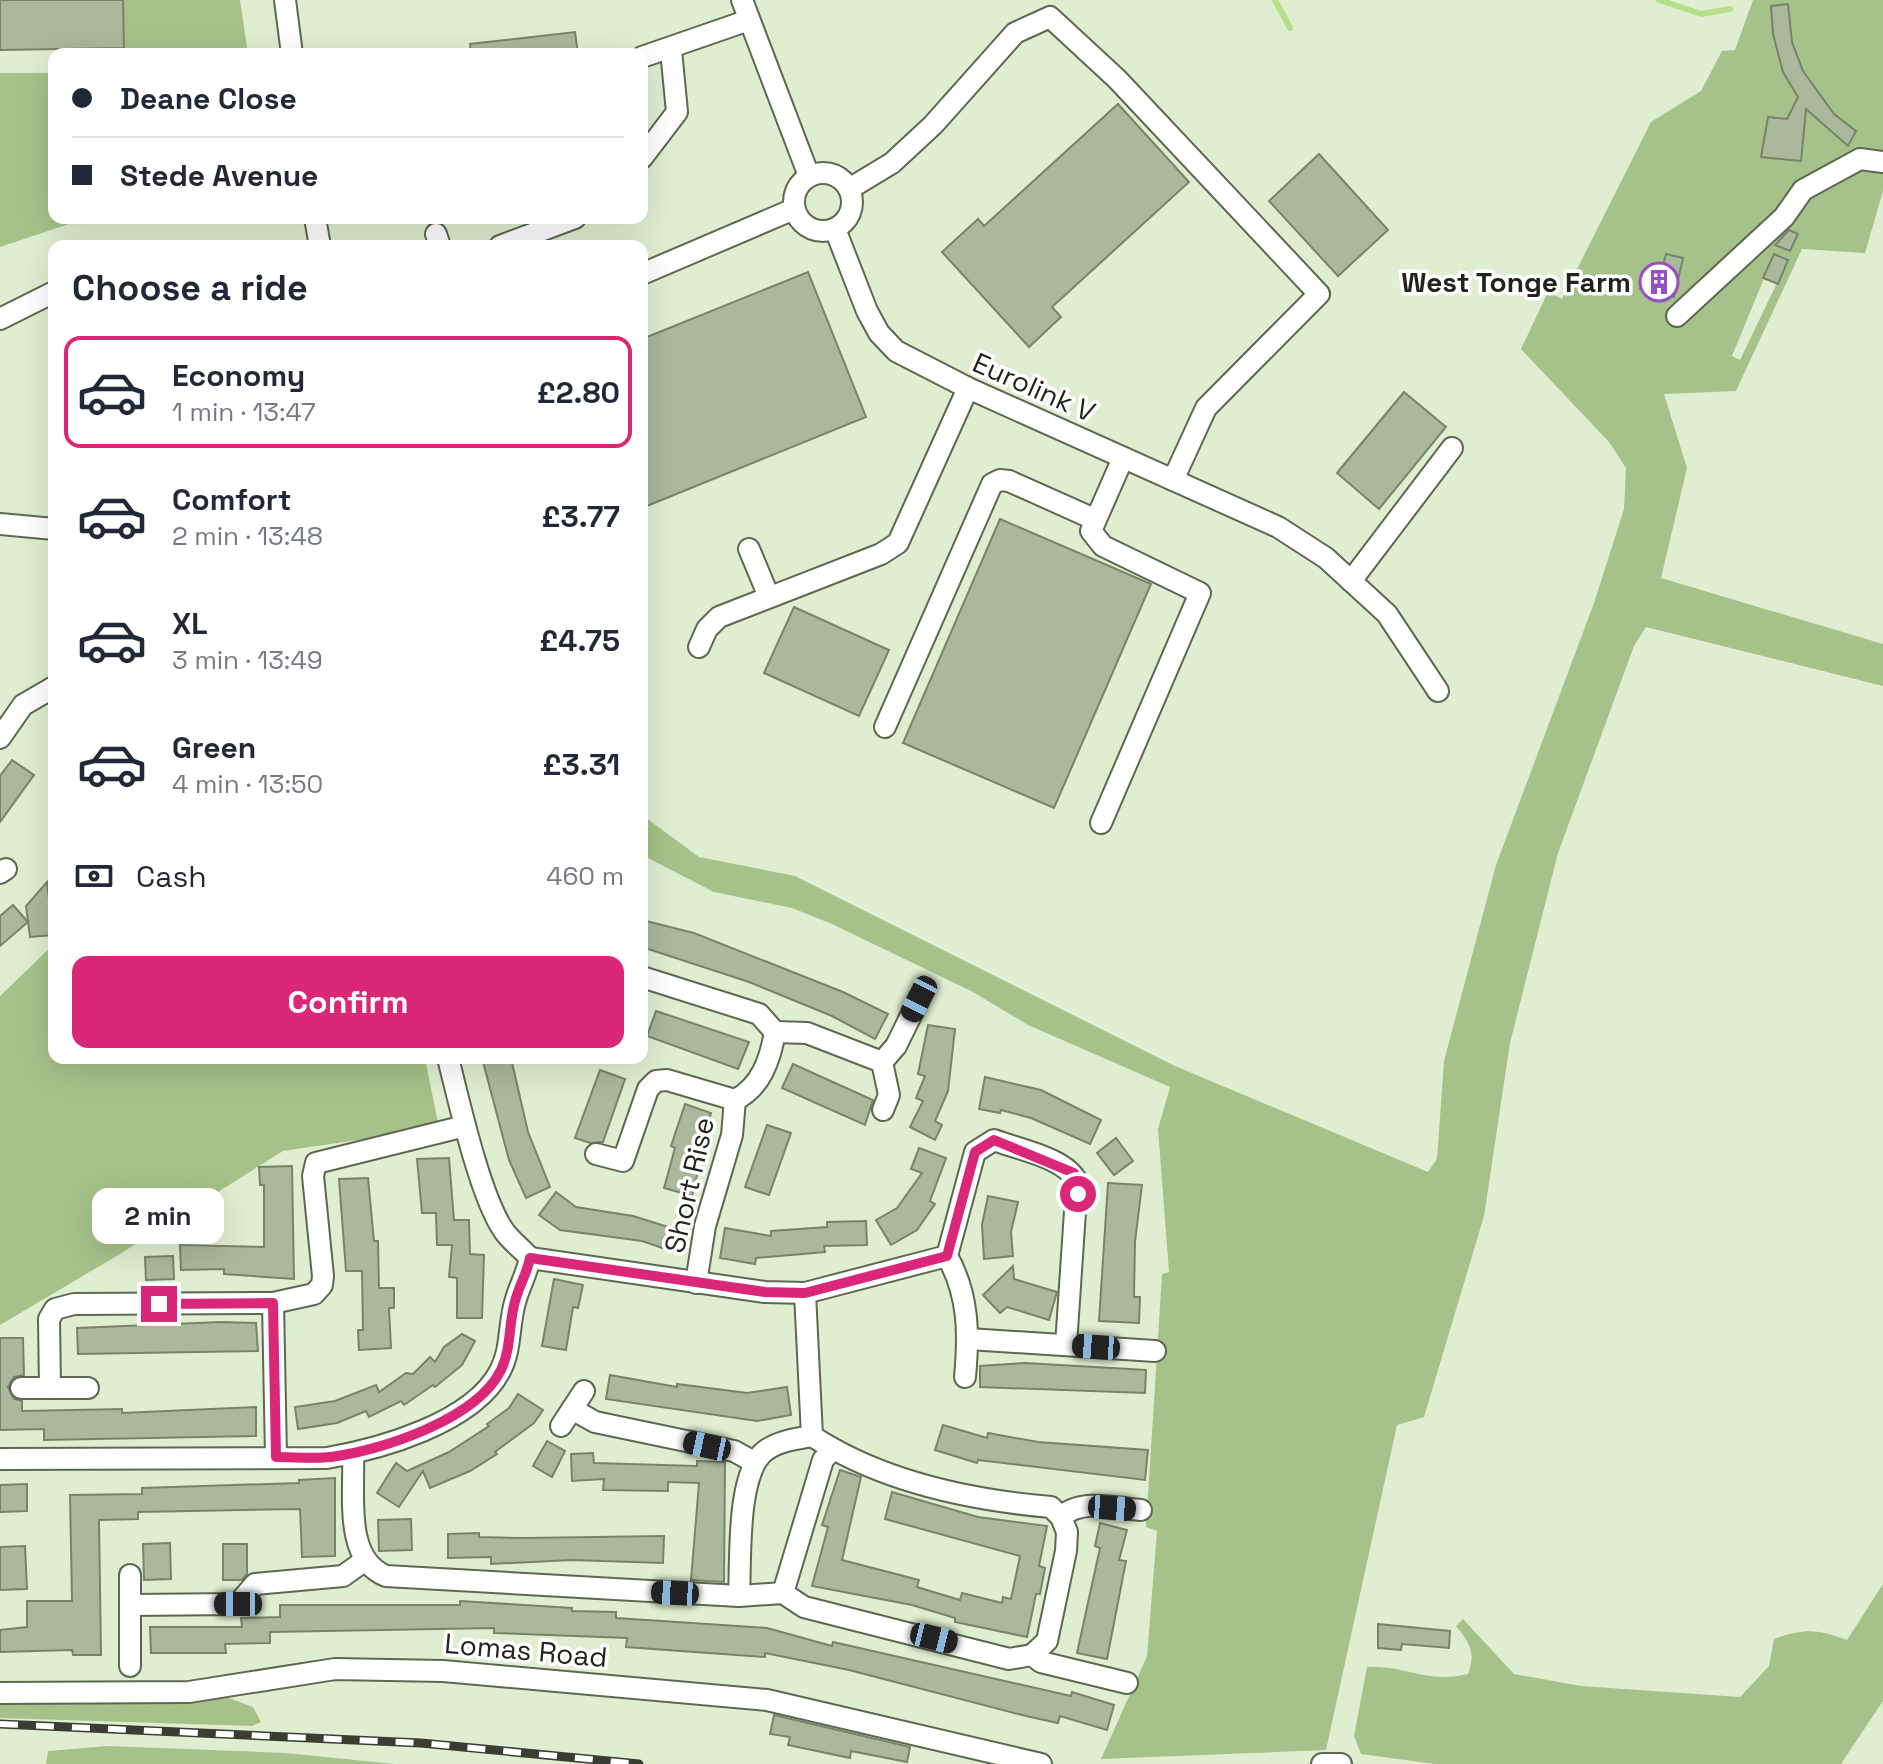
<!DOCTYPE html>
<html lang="en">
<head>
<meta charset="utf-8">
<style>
  :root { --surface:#fff; --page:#f6f6f7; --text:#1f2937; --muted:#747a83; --line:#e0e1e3; --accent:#db2777 }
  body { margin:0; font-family:"Space Grotesk",sans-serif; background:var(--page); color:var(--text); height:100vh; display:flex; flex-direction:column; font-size:30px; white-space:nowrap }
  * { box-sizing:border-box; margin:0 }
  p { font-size:26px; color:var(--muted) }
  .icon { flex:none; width:44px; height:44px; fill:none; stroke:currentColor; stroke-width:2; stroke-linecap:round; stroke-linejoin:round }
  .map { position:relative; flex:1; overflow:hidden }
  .sheet { position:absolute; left:48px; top:240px; width:600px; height:824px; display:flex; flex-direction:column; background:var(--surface); border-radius:16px; box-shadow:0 8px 32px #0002 }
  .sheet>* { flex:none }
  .hud { position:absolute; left:48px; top:48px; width:600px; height:176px; border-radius:16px; box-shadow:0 8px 32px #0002; display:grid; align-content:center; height:176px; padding:0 24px; background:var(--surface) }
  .end { position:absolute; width:36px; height:36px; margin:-18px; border:10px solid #db2777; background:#fff; box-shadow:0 0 0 4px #fff }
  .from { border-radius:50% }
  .bubble { position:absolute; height:56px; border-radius:16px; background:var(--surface); box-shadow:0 8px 32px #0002; font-size:26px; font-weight:700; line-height:56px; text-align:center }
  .car { position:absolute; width:24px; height:48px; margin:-24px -12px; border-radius:10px; box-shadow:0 0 6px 2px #0007; background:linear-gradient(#222 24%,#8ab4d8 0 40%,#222 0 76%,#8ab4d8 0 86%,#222 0) }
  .hud b { display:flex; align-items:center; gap:28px; height:76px; font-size:30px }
  .hud b+b { border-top:2px solid var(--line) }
  .hud i { width:20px; height:20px; background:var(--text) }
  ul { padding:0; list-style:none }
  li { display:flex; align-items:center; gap:24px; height:112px; margin:0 16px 12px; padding:0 8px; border:4px solid transparent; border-radius:16px }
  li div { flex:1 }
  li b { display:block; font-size:30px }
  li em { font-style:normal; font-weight:700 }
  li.on { border-color:var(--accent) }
  li>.icon { width:72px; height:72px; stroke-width:1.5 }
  h2 { padding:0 24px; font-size:36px; line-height:96px }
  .pay { display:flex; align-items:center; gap:20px; height:88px; padding:0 24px; font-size:30px }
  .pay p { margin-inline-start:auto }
  .action { display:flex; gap:16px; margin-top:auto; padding:16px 24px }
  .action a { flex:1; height:92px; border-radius:16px; background:var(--accent); color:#fff; font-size:32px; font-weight:700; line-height:92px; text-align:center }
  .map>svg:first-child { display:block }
  .green { fill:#a6c28a; fill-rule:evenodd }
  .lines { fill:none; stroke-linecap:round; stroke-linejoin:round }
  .stream { stroke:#b7df8b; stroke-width:6 }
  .building { fill:#aab89c; stroke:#77846a; stroke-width:2 }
  .minor-casing { stroke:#5c6950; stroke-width:24 }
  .minor { stroke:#fff; stroke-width:20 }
  .rail-casing { stroke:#383e31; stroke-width:9 }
  .rail { stroke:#fff; stroke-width:6; stroke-dasharray:18; stroke-linecap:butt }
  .route { stroke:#db2777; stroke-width:10 }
  .labels { text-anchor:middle; stroke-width:7; stroke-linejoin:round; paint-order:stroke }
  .poi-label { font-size:28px; font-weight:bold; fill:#20251a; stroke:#fff; text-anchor:end }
  .street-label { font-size:28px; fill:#20251a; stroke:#fff }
</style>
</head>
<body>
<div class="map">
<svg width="1883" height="1764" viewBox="0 0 1883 1764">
  <rect width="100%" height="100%" fill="#dfeed1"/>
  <!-- green -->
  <g class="green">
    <path d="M123,0h117l8,54h-124z"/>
    <path d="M1753,0h130v191l-18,62 -63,-4 -66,142 -72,3 23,74 -26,110 222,66v42l-237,-59 -12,19 -76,207 -48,190 -26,173 -60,201 -27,8 -71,325 -225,9 46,-103 10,-125 -11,-4 16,-253 7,-2 -11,-143 12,-42 -142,-62 -55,-33 -141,-68 -40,-16 -78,-16 -72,-37v-40l57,42 96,19 380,190 253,106 9,-13 7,-98 52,-196 98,-262 30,-94 2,-41 -17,-26 -88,-93 27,-57 14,7 89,-177 50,-31 21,-40 13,-1zM1666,254l17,4 -9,39 -34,-8 5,-19 16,3zM1774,254l14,6 -48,100 -8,-4z"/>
    <path d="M0,73h54v145h33l-87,29z"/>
    <path d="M54,944v114h371l14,70 -156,23 -163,103 -120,71v-329z"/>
    <path d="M1883,1584v117l-42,63h-406l-74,-10 -7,-18 13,-69c39,-2 58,17 101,7 8,-21 2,-31 -12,-48l7,-7 51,55 67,12 159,11 29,-31 5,-27c30,-11 44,-10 73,1z"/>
    <path d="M221,1695l32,12 8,15 -9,4 -252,-8v-19z"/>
    <path d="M109,1746l176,7 110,11h-349l2,-13z"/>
  </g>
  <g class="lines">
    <!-- stream -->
    <g class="stream">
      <path d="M1275,0l15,28"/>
      <path d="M1659,0l42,14 29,-5"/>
    </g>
  </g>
  <!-- building -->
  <g class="building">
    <path d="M0,0h123l1,48 -124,2z"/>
    <path d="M1788,4l4,38 11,29 31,43 22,17 -8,15 -42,-37 -5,52 -40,-4 7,-40 19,2 11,-22 -15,-25 -10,-38 -2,-28z"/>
    <path d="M575,32l3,22h-107l-1,-10z"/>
    <path d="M1118,104l71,78 -137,125 9,10 -32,30 -87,-95 36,-33 6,7z"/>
    <path d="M1319,154l69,76 -50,46 -69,-75z"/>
    <path d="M1789,230l9,4 -8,17 -15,-6z"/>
    <path d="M1666,254l17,4 -9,39 -34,-8 4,-19 17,3z"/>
    <path d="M1774,254l14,6 -10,24 -15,-6z"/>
    <path d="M808,272l58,145 -224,91v-169z"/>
    <path d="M1404,392l42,35 -67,82 -42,-36z"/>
    <path d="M1000,519l151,65 -97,224 -151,-65z"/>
    <path d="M794,607l95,43 -30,66 -95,-43z"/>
    <path d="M12,760l22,15 -34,47v-46z"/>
    <path d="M47,882l6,53 -23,2 -4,-31z"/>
    <path d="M13,905l15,17 -28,24v-30z"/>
    <path d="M642,920l52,13 149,59 45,22 -13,25 -43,-23 -83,-34 -107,-35z"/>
    <path d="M656,1011l93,31 -11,27 -91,-33z"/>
    <path d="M928,1025l27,4 -7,62 -13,30 7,4 -7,15 -25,-13 13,-26 -7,-3 9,-22 -7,-2z"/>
    <path d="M482,1058h29l17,74 22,55 -24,11 -17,-38z"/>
    <path d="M793,1064l80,36 -8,25 -83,-37z"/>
    <path d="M600,1070l25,9 -22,63 -13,1 -15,-5z"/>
    <path d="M985,1077l56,13 60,30 -11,24 -59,-26 -30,-8 -1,3 -21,-4z"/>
    <path d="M685,1104l26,9 -19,56 6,2 -6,25 -28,-8 11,-40 -4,-2z"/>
    <path d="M767,1125l24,8 -22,62 -24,-8z"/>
    <path d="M1116,1138l17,23 -19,14 -17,-22z"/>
    <path d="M919,1148l27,10 -16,43 5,3 -18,26 -26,15 -15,-25 21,-12 25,-35 -11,-4z"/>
    <path d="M449,1158l5,62h15l1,34 14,1 -2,63h-25v-40l-8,-1 3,-32h-15l-1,-32h-14l-5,-54z"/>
    <path d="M292,1166l2,113 -70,-5v-5l-43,1 -1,-25 84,2v-62h-4l-1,-18z"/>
    <path d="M368,1178l6,63h4l1,47h15v20h-5l2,40 -32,2 -1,-20h5l-1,-59h-16l-7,-92z"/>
    <path d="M1108,1183l34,2 -7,57 -1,55h6l-1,26 -40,-2z"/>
    <path d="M556,1192l20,15 57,9 48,15 -7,21 -32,-11 -82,-11 -21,-15z"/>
    <path d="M988,1196l30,6 -7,30 2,24 -29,3 -2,-34z"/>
    <path d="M866,1221l1,24 -43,1 1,6 -69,6 -1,6 -35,-6 5,-30 46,8v-5l56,-4v-5z"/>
    <path d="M173,1256l1,23 -28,1 -1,-23z"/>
    <path d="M1013,1266l1,13 43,13 -8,28 -42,-13 -7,6 -17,-18z"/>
    <path d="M554,1279l29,6 -5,23 -5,-1 -7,43 -24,-4z"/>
    <path d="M221,1322l35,1 2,28 -180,3 -1,-26z"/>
    <path d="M462,1334l13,7 -13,24 -27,22 -2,-2 -29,20 -3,-4 -32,16 -3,-6 -29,12 -39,6 -3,-22 40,-6 41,-16 3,7 27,-19 7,1 17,-17 5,5 9,-15z"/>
    <path d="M0,1338h23l1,37 -10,2 -6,10 6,12 8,2v10l100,-2v4l134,-6v29l-212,4v-11l-44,1z"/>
    <path d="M1025,1363l121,7 -1,23 -165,-6v-21z"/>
    <path d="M610,1375l67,12v-3l70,9 40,-6 4,28 -34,6 -151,-22z"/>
    <path d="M518,1394l25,16 -9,13 -39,29 2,2 -27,17 -40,17 -7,-17 -24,36 -22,-14 19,-30 11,8 42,-19 40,-26 -2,-2 22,-16z"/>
    <path d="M943,1425l44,13 1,-5 50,9 110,8 -3,30 -167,-20 -1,3 -42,-13z"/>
    <path d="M547,1441l18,10 -13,26 -19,-11z"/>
    <path d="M593,1453l1,10 103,3v-5l28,1 -1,120 -33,-2 8,-97 -31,-1v9l-65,-1 1,-11 -32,2 -1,-27z"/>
    <path d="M840,1470l21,7 -19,83 77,20 -2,7 43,13 2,-7 40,10 1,-6 8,2 9,-43 -135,-37 7,-27 86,25 69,9 -8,40 6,2 -5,26h-4l-9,43 -72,-15v-4l-43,-13 -100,-19 16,-59 -6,-2z"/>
    <path d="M335,1478v78l-33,1 -2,-48 -162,3v7l-39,1 2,135h-28l-1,-5 -72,2v-22l27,-3v-26h45l-2,-106 72,-1v-6l157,-5v-3z"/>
    <path d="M27,1484v27l-27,1v-27z"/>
    <path d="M411,1519l1,31 -33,1 -1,-31z"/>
    <path d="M1100,1523l27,7 -8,30 7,1 -19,98 -30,-6 23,-105 -5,-2z"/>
    <path d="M479,1533v4l44,1 141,-2 -1,27 -92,-3 -80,4v-7l-43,1v-24z"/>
    <path d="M170,1543l1,36 -27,1 -1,-36z"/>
    <path d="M223,1544h24v30l-5,6h-19z"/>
    <path d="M25,1546l2,43 -27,1v-43z"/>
    <path d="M460,1601l112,7v3l44,1v6l151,10 65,18 1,-4 238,54 1,-4 42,13 -7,25 -47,-14 -2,7 -32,-7 -177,-46 -84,-17v4l-139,-10 1,-9 -133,-5v-5l-224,4v11l-45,1 1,9h-75l-1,-26h92l-1,-9 39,-1v-12h180z"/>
    <path d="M1378,1624l72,7 -1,17 -47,-4 -1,6 -23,-2z"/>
    <path d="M774,1715l136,32 -3,15 -56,-11 -1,7 -62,-13 2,-8 -20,-3z"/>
  </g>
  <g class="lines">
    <defs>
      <g id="minor">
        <path d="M285,0l7,54"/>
        <path d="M742,0l67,176"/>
        <path d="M642,57l107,-37"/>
        <path d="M642,158l35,-46 -6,-62"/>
        <circle cx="823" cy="202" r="29"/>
        <path d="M849,189l43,-26 41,-38 82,-92 35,-16 67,62 202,215 -113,114 -33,72"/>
        <path d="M315,218l5,28"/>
        <path d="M835,229l32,82 12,22 17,18 72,37 310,139 48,31 61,56 51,77"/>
        <path d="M436,234l4,12"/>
        <path d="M500,246l75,-28"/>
        <path d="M642,274l152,-65"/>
        <path d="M1677,316l107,-99 19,-27 57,-31 23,3"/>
        <path d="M0,319l54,-27"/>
        <path d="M0,524l54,5"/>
        <path d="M749,549l20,48"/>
        <path d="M1351,581l101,-133"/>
        <path d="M699,647l8,-18 12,-12 162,-63 17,-11 70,-155"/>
        <path d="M885,727l107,-243 8,-4 9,1 85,38"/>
        <path d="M0,738l23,-33 31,-18"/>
        <path d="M1101,823l99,-230 -97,-47 -12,-15 32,-73"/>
        <path d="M0,873l6,-4"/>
        <path d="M642,977l117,37 16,18"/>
        <path d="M775,1032l32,1 75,29 7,33 -6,15"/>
        <path d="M882,1062l14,-16 23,-47"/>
        <path d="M596,1154l27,7 25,-72 8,-8 11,-1 68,20c26,-13 35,-40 40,-68"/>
        <path d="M530,1258l235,34 40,1 142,-37"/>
        <path d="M696,1283l9,-57 27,-91 3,-35"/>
        <path d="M805,1293l7,143c70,46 157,64 239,71l10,10 6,15 -1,19 -19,90 -15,14"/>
        <path d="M273,1303l3,154"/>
        <path d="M969,1339l186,12"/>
        <path d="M965,1377c4,-43 4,-82 -18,-121l28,-104 19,-12c23,9 73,18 83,42l-11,163"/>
        <path d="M21,1388h67"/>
        <path d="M50,1388l-1,-69 6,-10 19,-5 199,-1 41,-9 8,-9 1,-9 -10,-100 3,-13 149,-37"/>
        <path d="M572,1409l23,13 139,29 20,11"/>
        <path d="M561,1426l23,-35"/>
        <path d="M353,1453c2,39 -10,106 33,123l353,20 44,-3 21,14 205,52 23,-4 9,7 86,21"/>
        <path d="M0,1459l327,-1c53,-9 146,-35 173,-87 12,-22 8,-48 16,-72 4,-14 11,-26 14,-41 -8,-9 -19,-17 -26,-27 -24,-34 -45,-130 -56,-173"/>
        <path d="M1061,1517c20,-19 55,-9 80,-7"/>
        <path d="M130,1575v91"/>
        <path d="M783,1593l40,-133 10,-11"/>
        <path d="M739,1596c2,-34 -3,-123 26,-145 13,-10 31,-12 47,-15"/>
        <path d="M130,1605l108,-1 17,-20 88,-8 21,-15"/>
        <path d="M0,1693l189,-1 146,-23 108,2 324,29 274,64"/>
        <path d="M1322,1764h19"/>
      </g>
    </defs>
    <!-- minor casing -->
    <use href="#minor" class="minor-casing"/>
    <!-- minor -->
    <use href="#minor" class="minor"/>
    <defs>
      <path id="rail" d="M0,1724l421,19 218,21"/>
    </defs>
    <!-- rail casing -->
    <use href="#rail" class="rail-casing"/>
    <!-- rail -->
    <use href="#rail" class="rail"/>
  </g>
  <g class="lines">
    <!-- route -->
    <path class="route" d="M159,1304l114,-1 3,154c18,0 38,2 55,0 52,-7 146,-38 170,-87 11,-23 7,-48 15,-72 4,-14 11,-25 14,-40l235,34 40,1 142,-37 28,-104 19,-12 80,33 4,21"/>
  </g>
  <!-- icons -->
  <defs>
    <symbol id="building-ring" viewBox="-11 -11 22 22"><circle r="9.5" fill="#fff" stroke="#954fc3" stroke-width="1.5"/><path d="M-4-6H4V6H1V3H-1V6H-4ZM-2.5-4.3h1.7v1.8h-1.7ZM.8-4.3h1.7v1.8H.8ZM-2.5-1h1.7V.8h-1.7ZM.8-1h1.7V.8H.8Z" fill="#954fc3"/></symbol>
  </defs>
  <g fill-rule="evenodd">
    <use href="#building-ring" x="1637" y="260" width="44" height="44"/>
  </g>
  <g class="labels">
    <!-- poi labels -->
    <g class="poi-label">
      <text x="1631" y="292">West Tonge Farm</text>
    </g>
    <!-- street labels -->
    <g class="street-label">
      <text transform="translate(1034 387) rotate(24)" y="10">Eurolink V</text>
      <text transform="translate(689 1185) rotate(-77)" y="10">Short Rise</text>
      <text transform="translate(526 1650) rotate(5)" y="10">Lomas Road</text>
    </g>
  </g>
</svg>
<i class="end from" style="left:1078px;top:1194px"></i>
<i class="end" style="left:159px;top:1304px"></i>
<div class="bubble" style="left:92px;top:1188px;width:132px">2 min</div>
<i class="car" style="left:919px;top:999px;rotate:207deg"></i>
<i class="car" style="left:1096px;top:1347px;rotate:274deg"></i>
<i class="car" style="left:707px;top:1446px;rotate:282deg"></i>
<i class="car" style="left:1112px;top:1508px;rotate:94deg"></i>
<i class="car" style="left:675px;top:1593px;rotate:273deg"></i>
<i class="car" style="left:238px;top:1604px;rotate:270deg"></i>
<i class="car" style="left:934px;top:1638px;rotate:104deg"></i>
<div class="hud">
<b><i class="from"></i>Deane Close</b>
<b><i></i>Stede Avenue</b>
</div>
<section class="sheet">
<h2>Choose a ride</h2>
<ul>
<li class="on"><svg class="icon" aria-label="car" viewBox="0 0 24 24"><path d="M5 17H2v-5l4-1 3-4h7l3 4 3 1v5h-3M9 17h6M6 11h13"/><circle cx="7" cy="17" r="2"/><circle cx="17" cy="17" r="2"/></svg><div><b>Economy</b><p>1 min · 13:47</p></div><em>£2.80</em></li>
<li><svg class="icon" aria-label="car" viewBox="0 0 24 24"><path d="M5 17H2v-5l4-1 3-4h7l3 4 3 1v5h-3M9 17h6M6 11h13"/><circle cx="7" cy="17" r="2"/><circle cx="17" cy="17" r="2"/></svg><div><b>Comfort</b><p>2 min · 13:48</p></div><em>£3.77</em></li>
<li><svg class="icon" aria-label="car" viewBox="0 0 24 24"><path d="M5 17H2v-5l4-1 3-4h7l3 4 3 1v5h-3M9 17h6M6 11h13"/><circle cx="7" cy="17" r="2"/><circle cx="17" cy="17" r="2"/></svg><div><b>XL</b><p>3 min · 13:49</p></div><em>£4.75</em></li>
<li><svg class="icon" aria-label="car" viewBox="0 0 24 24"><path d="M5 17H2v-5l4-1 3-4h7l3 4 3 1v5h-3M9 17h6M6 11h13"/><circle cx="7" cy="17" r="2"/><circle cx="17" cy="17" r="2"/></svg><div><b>Green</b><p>4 min · 13:50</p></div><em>£3.31</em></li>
</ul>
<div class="pay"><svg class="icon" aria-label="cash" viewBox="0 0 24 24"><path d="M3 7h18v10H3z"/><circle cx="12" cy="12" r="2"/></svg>Cash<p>460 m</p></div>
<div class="action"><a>Confirm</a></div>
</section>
</div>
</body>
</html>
